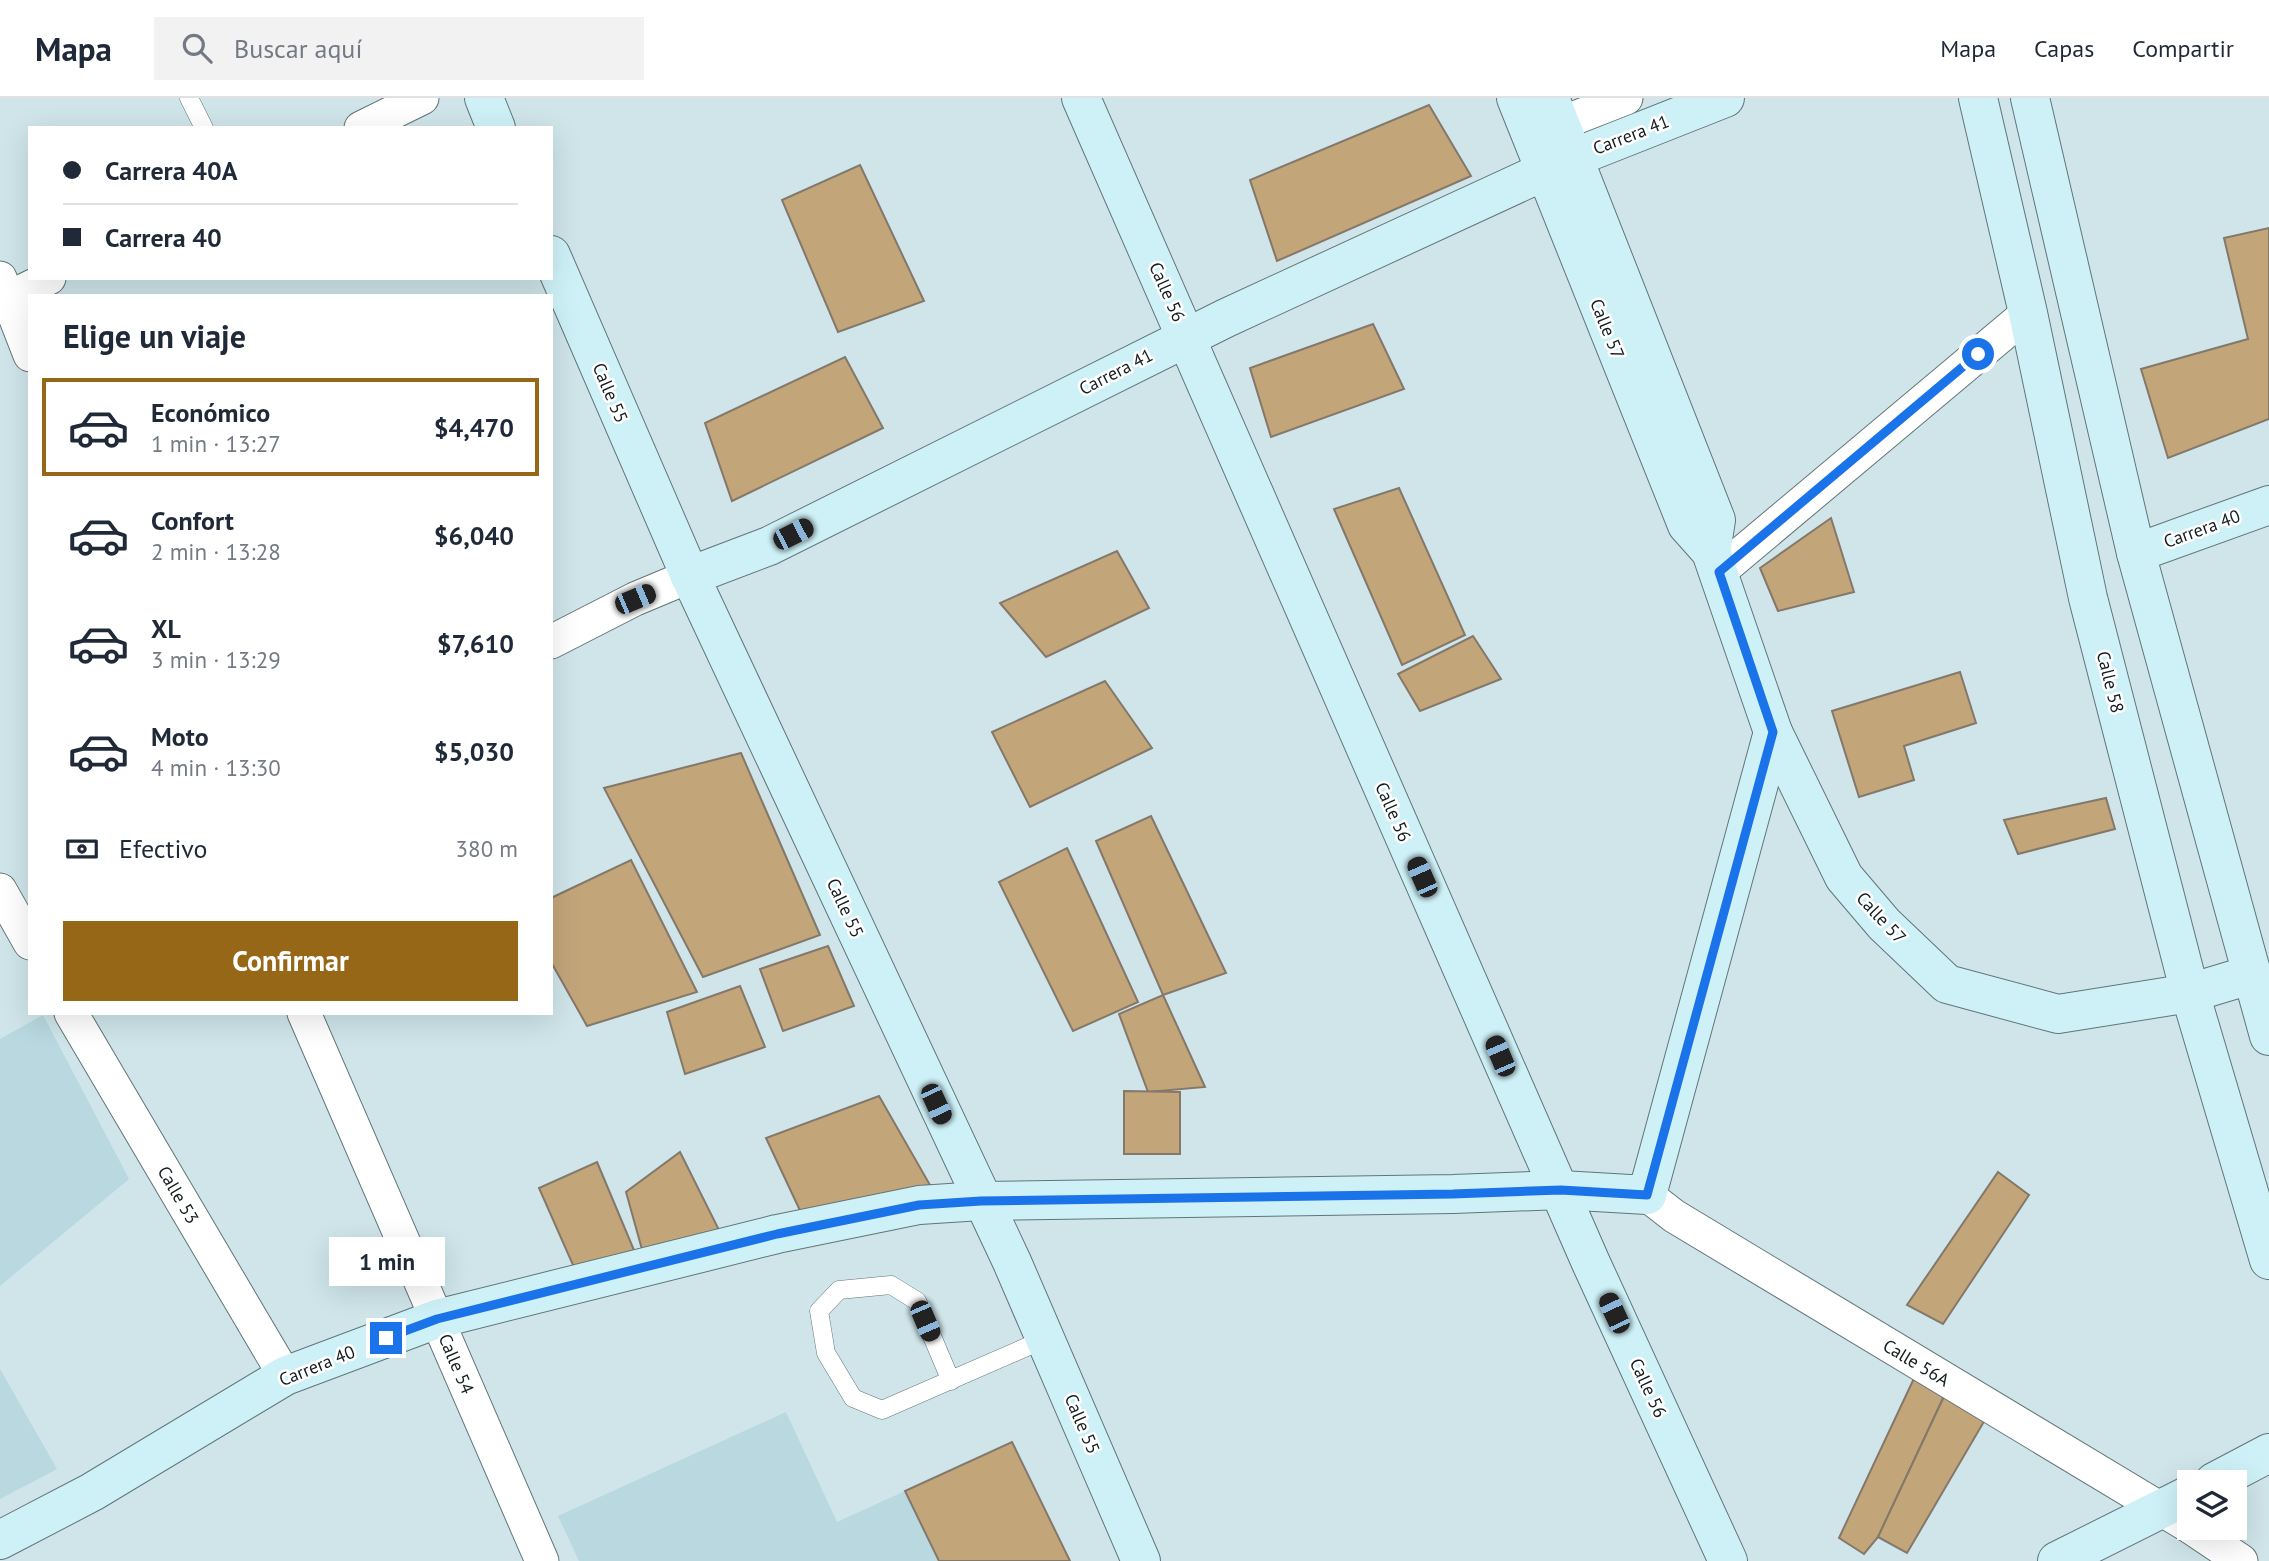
<!DOCTYPE html>
<html lang="es">
<head>
<meta charset="utf-8">
<style>
  :root { --surface:#fff; --page:#f2f2f3; --text:#1f2937; --muted:#747a83; --line:#e0e1e3; --accent:#956716 }
  body { margin:0; font-family:"PT Sans",sans-serif; background:var(--page); color:var(--text); height:100vh; display:flex; flex-direction:column; font-size:26px; white-space:nowrap }
  * { box-sizing:border-box; margin:0 }
  p { font-size:23px; color:var(--muted) }
  .icon { flex:none; width:38px; height:38px; fill:none; stroke:currentColor; stroke-width:2; stroke-linecap:round; stroke-linejoin:round }
  .map { position:relative; flex:1; overflow:hidden }
  .panel { position:absolute; left:28px; top:196px; width:525px; height:721px; display:flex; flex-direction:column; background:var(--surface); border-radius:0px; box-shadow:0 7px 28px #0002 }
  .panel>* { flex:none }
  .banner { position:absolute; left:28px; top:28px; width:525px; height:154px; border-radius:0px; box-shadow:0 7px 28px #0002; display:grid; align-content:center; height:154px; padding:0 35px; background:var(--surface) }
  .fabs { position:absolute; left:2177px; top:1372px; display:grid; gap:14px }
  .fabs a { display:grid; place-items:center; width:70px; height:70px; border-radius:0px; background:var(--surface); box-shadow:0 7px 28px #0002; font-size:35px }
  .end { position:absolute; width:32px; height:32px; margin:-16px; border:9px solid #1a73e8; background:#fff; box-shadow:0 0 0 4px #fff }
  .from { border-radius:50% }
  .bubble { position:absolute; height:49px; border-radius:0px; background:var(--surface); box-shadow:0 7px 28px #0002; font-size:23px; font-weight:700; line-height:49px; text-align:center }
  .car { position:absolute; width:21px; height:42px; margin:-21px -10px; border-radius:9px; box-shadow:0 0 5px 2px #0007; background:linear-gradient(#222 24%,#8ab4d8 0 40%,#222 0 76%,#8ab4d8 0 86%,#222 0) }
  .banner b { display:flex; align-items:center; gap:24px; height:66px; font-size:26px }
  .banner b+b { border-top:2px solid var(--line) }
  .banner i { width:18px; height:18px; background:var(--text) }
  ul { padding:0; list-style:none }
  li { display:flex; align-items:center; gap:21px; height:98px; margin:0 14px 10px; padding:0 21px; border:4px solid transparent; border-radius:0px }
  li div { flex:1 }
  li b { display:block; font-size:26px }
  li em { font-style:normal; font-weight:700 }
  li.current { border-color:var(--accent) }
  li>.icon { width:63px; height:63px; stroke-width:1.5 }
  h2 { padding:0 35px; font-size:32px; line-height:84px }
  .pay { display:flex; align-items:center; gap:18px; height:77px; padding:0 35px; font-size:26px }
  .pay p { margin-inline-start:auto }
  .button { display:flex; gap:14px; margin-top:auto; padding:14px 35px }
  .button a { flex:1; height:80px; border-radius:0px; background:var(--accent); color:#fff; font-size:28px; font-weight:700; line-height:80px; text-align:center }
  header { display:flex; align-items:center; gap:42px; box-sizing:border-box; height:98px; padding:0 35px; background:var(--surface); border-bottom:2px solid var(--line) }
  header strong { font-size:33px }
  nav { display:flex; gap:38px; margin-inline-start:auto; font-size:24px }
  .search { width:490px; height:63px; background:var(--page); display:flex; align-items:center; gap:18px; box-sizing:border-box; padding:0 24px; border-radius:0px; color:var(--muted); font-size:26px }
  .map>svg:first-child { display:block }
  .built { fill:#b9d8df }
  .building { fill:#c3a57a; stroke:#83786a; stroke-width:2 }
  .lines { fill:none; stroke-linecap:round; stroke-linejoin:round }
  .lane-casing { stroke:#617579; stroke-width:19 }
  .street-casing { stroke:#617579; stroke-width:35 }
  .secondary-casing { stroke:#617579; stroke-width:40 }
  .lane { stroke:#fff; stroke-width:18 }
  .street { stroke:#fff; stroke-width:33 }
  .secondary { stroke:#cef1f8; stroke-width:38 }
  .route { stroke:#1a73e8; stroke-width:9 }
  .labels { text-anchor:middle; stroke-width:5; stroke-linejoin:round; paint-order:stroke }
  .street-label { font-size:18px; fill:#141c1e; stroke:#fff }
</style>
</head>
<body>
<header>
<strong>Mapa</strong>
<div class="search"><svg class="icon" aria-label="search" viewBox="0 0 24 24"><circle cx="10" cy="10" r="6"/><path d="M15 15l6 6"/></svg>Buscar aquí</div>
<nav><a>Mapa</a><a>Capas</a><a>Compartir</a></nav>
</header>
<div class="map">
<svg width="2269" height="1463" viewBox="0 0 2269 1463">
  <rect width="100%" height="100%" fill="#cfe5ea"/>
  <!-- built -->
  <g class="built">
    <path d="M43,917l86,164 -129,107v-247z"/>
    <path d="M0,1271l57,100 -57,30z"/>
    <path d="M786,1314l51,110 68,-31 34,70h-360l-21,-45z"/>
  </g>
  <!-- building -->
  <g class="building">
    <path d="M1429,7l42,71 -194,85 -27,-81z"/>
    <path d="M860,67l64,136 -86,31 -56,-132z"/>
    <path d="M2269,130v191l-101,39 -27,-89 107,-30 -24,-101z"/>
    <path d="M1373,226l31,65 -133,48 -21,-69z"/>
    <path d="M845,259l38,71 -151,73 -27,-78z"/>
    <path d="M1399,390l66,147 -63,30 -68,-156z"/>
    <path d="M1831,420l23,74 -76,19 -18,-43z"/>
    <path d="M1117,453l32,57 -103,49 -46,-54z"/>
    <path d="M1473,538l28,43 -81,32 -22,-37z"/>
    <path d="M1960,574l16,51 -72,23 10,34 -55,17 -27,-86z"/>
    <path d="M1105,583l47,67 -122,59 -38,-75z"/>
    <path d="M741,655l79,182 -117,42 -99,-189z"/>
    <path d="M2106,700l9,31 -97,25 -14,-34z"/>
    <path d="M1151,718l75,157 -63,22 -67,-154z"/>
    <path d="M1067,750l71,154 -65,29 -74,-149z"/>
    <path d="M631,762l66,132 -110,34 -36,-64v-64z"/>
    <path d="M828,848l26,60 -71,25 -23,-62z"/>
    <path d="M740,888l25,61 -80,27 -18,-62z"/>
    <path d="M1163,897l42,92 -57,5 -29,-78z"/>
    <path d="M1124,993l56,1v62h-56z"/>
    <path d="M879,998l51,89 -126,34 -38,-81z"/>
    <path d="M680,1054l40,80 -77,21 -17,-61z"/>
    <path d="M597,1064l39,93 -59,19 -38,-86z"/>
    <path d="M1998,1074l31,23 -86,129 -36,-19z"/>
    <path d="M1917,1274l30,18 -69,147 -14,17 -25,-16z"/>
    <path d="M1947,1292l42,23 -82,140 -29,-16z"/>
    <path d="M1012,1344l58,119h-131l-34,-70z"/>
  </g>
  <g class="lines">
    <defs>
      <g id="lane">
        <path d="M189,0l15,30"/>
        <path d="M951,1283l-34,-80 -26,-16 -52,5 -20,21 7,42 27,45 29,12 163,-71"/>
      </g>
      <g id="street">
        <path d="M361,30l61,-30"/>
        <path d="M1536,35l90,-35"/>
        <path d="M0,180l30,77"/>
        <path d="M0,204l49,-24"/>
        <path d="M1719,474l309,-259"/>
        <path d="M551,544l84,-43 55,-23"/>
        <path d="M0,792l30,53"/>
        <path d="M71,915l214,363"/>
        <path d="M304,915l238,548"/>
        <path d="M1647,1097l27,21 515,310"/>
        <path d="M2192,1430l49,33"/>
      </g>
      <g id="secondary">
        <path d="M484,0l12,30"/>
        <path d="M1081,0l510,1165 137,298"/>
        <path d="M1516,0l171,427 24,27 62,180 71,145 40,47 63,60 111,30 132,-21 63,-19"/>
        <path d="M1550,0l166,422 -5,32"/>
        <path d="M1978,0l50,215 60,285 102,395 79,267"/>
        <path d="M2030,0l106,455 133,483"/>
        <path d="M551,157l139,321 322,686 129,299"/>
        <path d="M2136,455l133,-48"/>
        <path d="M690,478l79,-30 457,-228 347,-160 152,-60"/>
        <path d="M2214,1384l55,-29"/>
        <path d="M0,1442l92,-48 193,-116 152,-57 340,-85 142,-29 62,-4 472,-7 108,-4 86,5 126,-463"/>
        <path d="M2057,1463l132,-66"/>
      </g>
    </defs>
    <!-- lane casing -->
    <use href="#lane" class="lane-casing"/>
    <!-- street casing -->
    <use href="#street" class="street-casing"/>
    <!-- secondary casing -->
    <use href="#secondary" class="secondary-casing"/>
    <!-- lane -->
    <use href="#lane" class="lane"/>
    <!-- street -->
    <use href="#street" class="street"/>
    <!-- secondary -->
    <use href="#secondary" class="secondary"/>
  </g>
  <g class="lines">
    <!-- route -->
    <path class="route" d="M386,1240l51,-19 340,-85 142,-29 62,-4 472,-7 108,-4 86,5 126,-463 -54,-160 259,-218"/>
  </g>
  <g class="labels">
    <!-- street labels -->
    <g class="street-label">
      <text transform="translate(1631 37) rotate(-21)" y="6">Carrera 41</text>
      <text transform="translate(1167 194) rotate(66)" y="6">Calle 56</text>
      <text transform="translate(1607 231) rotate(68)" y="6">Calle 57</text>
      <text transform="translate(1116 274) rotate(-27)" y="6">Carrera 41</text>
      <text transform="translate(610 295) rotate(67)" y="6">Calle 55</text>
      <text transform="translate(2202 431) rotate(-20)" y="6">Carrera 40</text>
      <text transform="translate(2110 584) rotate(76)" y="6">Calle 58</text>
      <text transform="translate(1393 714) rotate(66)" y="6">Calle 56</text>
      <text transform="translate(845 810) rotate(65)" y="6">Calle 55</text>
      <text transform="translate(1881 820) rotate(47)" y="6">Calle 57</text>
      <text transform="translate(178 1097) rotate(60)" y="6">Calle 53</text>
      <text transform="translate(1916 1265) rotate(31)" y="6">Calle 56A</text>
      <text transform="translate(456 1266) rotate(67)" y="6">Calle 54</text>
      <text transform="translate(317 1268) rotate(-22)" y="6">Carrera 40</text>
      <text transform="translate(1648 1290) rotate(65)" y="6">Calle 56</text>
      <text transform="translate(1082 1326) rotate(67)" y="6">Calle 55</text>
    </g>
  </g>
</svg>
<div class="fabs">
<a><svg class="icon" aria-label="layers" viewBox="0 0 24 24"><path d="M12 4l9 5-9 5-9-5zM3 14l9 5 9-5"/></svg></a>
</div>
<i class="end from" style="left:1978px;top:256px"></i>
<i class="end" style="left:386px;top:1240px"></i>
<div class="bubble" style="left:329px;top:1139px;width:116px">1 min</div>
<i class="car" style="left:793px;top:436px;rotate:63deg"></i>
<i class="car" style="left:635px;top:501px;rotate:67deg"></i>
<i class="car" style="left:1422px;top:779px;rotate:336deg"></i>
<i class="car" style="left:1500px;top:958px;rotate:337deg"></i>
<i class="car" style="left:936px;top:1006px;rotate:155deg"></i>
<i class="car" style="left:1614px;top:1215px;rotate:335deg"></i>
<i class="car" style="left:925px;top:1223px;rotate:157deg"></i>
<div class="banner">
<b><i class="from"></i>Carrera 40A</b>
<b><i></i>Carrera 40</b>
</div>
<section class="panel">
<h2>Elige un viaje</h2>
<ul>
<li class="current"><svg class="icon" aria-label="car" viewBox="0 0 24 24"><path d="M5 17H2v-5l4-1 3-4h7l3 4 3 1v5h-3M9 17h6M6 11h13"/><circle cx="7" cy="17" r="2"/><circle cx="17" cy="17" r="2"/></svg><div><b>Económico</b><p>1 min · 13:27</p></div><em>$4,470</em></li>
<li><svg class="icon" aria-label="car" viewBox="0 0 24 24"><path d="M5 17H2v-5l4-1 3-4h7l3 4 3 1v5h-3M9 17h6M6 11h13"/><circle cx="7" cy="17" r="2"/><circle cx="17" cy="17" r="2"/></svg><div><b>Confort</b><p>2 min · 13:28</p></div><em>$6,040</em></li>
<li><svg class="icon" aria-label="car" viewBox="0 0 24 24"><path d="M5 17H2v-5l4-1 3-4h7l3 4 3 1v5h-3M9 17h6M6 11h13"/><circle cx="7" cy="17" r="2"/><circle cx="17" cy="17" r="2"/></svg><div><b>XL</b><p>3 min · 13:29</p></div><em>$7,610</em></li>
<li><svg class="icon" aria-label="car" viewBox="0 0 24 24"><path d="M5 17H2v-5l4-1 3-4h7l3 4 3 1v5h-3M9 17h6M6 11h13"/><circle cx="7" cy="17" r="2"/><circle cx="17" cy="17" r="2"/></svg><div><b>Moto</b><p>4 min · 13:30</p></div><em>$5,030</em></li>
</ul>
<div class="pay"><svg class="icon" aria-label="cash" viewBox="0 0 24 24"><path d="M3 7h18v10H3z"/><circle cx="12" cy="12" r="2"/></svg>Efectivo<p>380 m</p></div>
<div class="button"><a>Confirmar</a></div>
</section>
</div>
</body>
</html>
